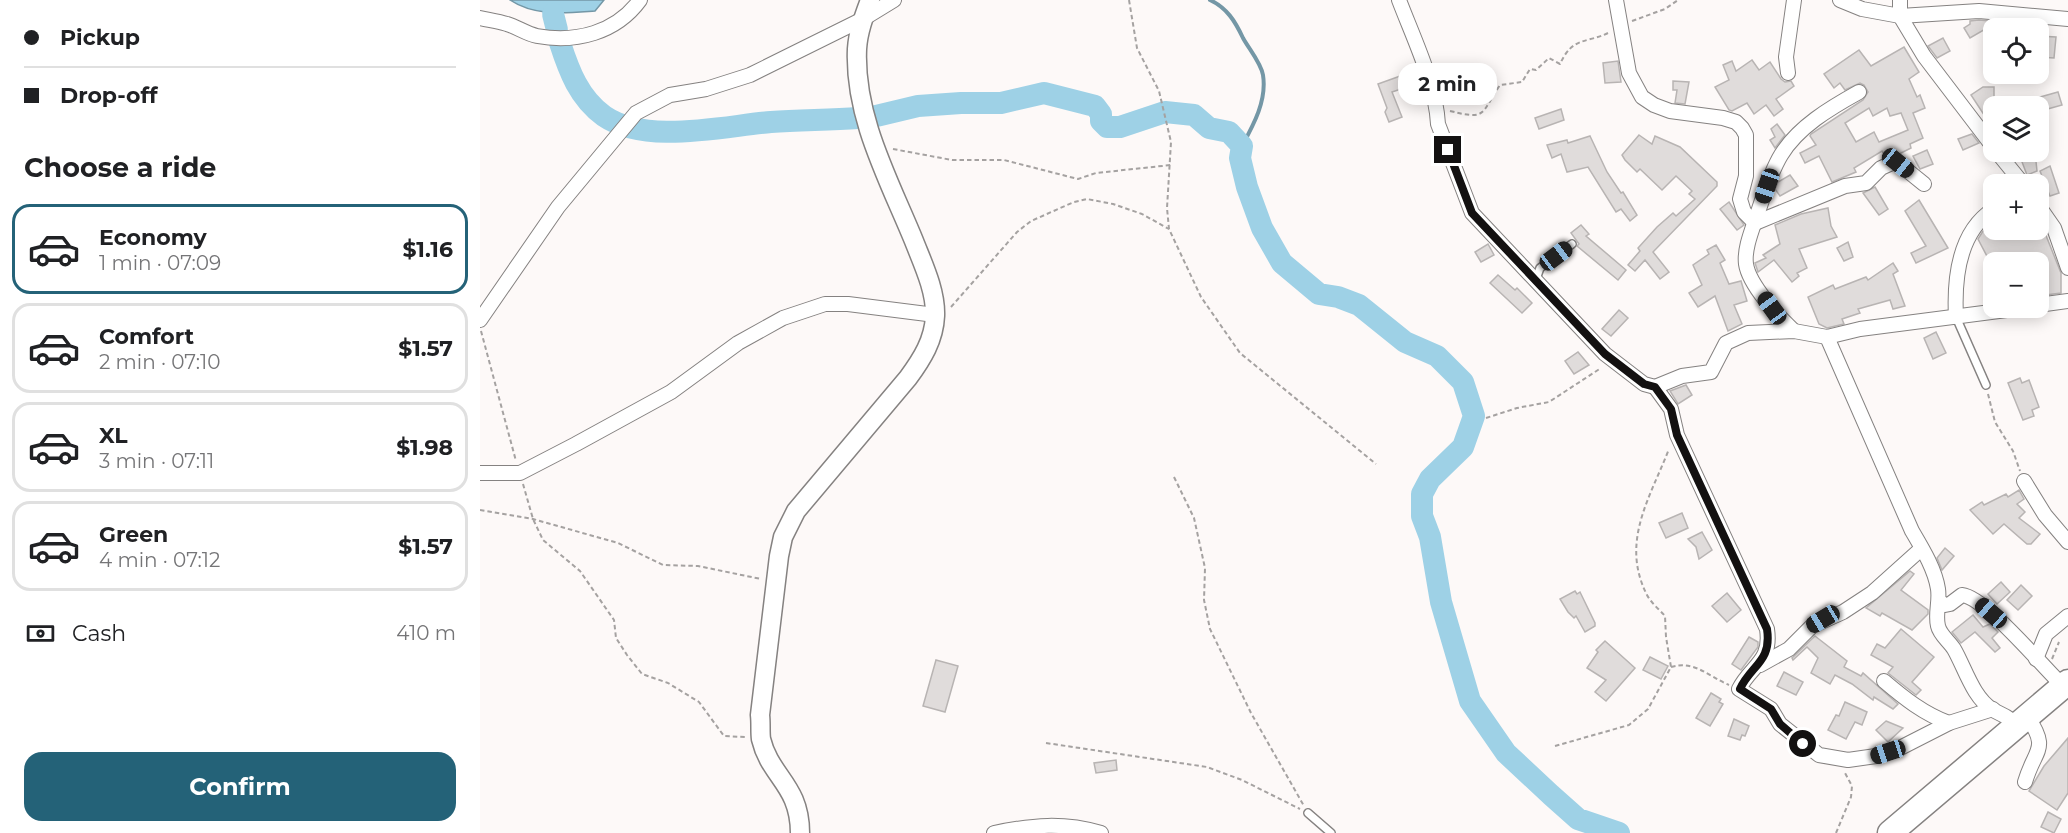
<!DOCTYPE html>
<html lang="en">
<head>
<meta charset="utf-8">
<style>
  :root { --surface:#fff; --page:#f6f6f6; --text:#202124; --muted:#757577; --line:#e0e0e0; --accent:#246278 }
  body { margin:0; font-family:Montserrat,sans-serif; background:var(--page); color:var(--text); height:100vh; display:flex; flex-direction:column; font-size:22px; white-space:nowrap }
  * { box-sizing:border-box; margin:0 }
  p { font-size:20px; color:var(--muted) }
  .icon { flex:none; width:33px; height:33px; fill:none; stroke:currentColor; stroke-width:2; stroke-linecap:round; stroke-linejoin:round }
  .map { position:relative; flex:1; overflow:hidden }
  .sheet { display:flex; flex-direction:column; background:var(--surface); width:480px }
  .sheet>* { flex:none }
  .guide { display:grid; align-content:center; height:132px; padding:0 24px; background:var(--surface) }
  .tools { position:absolute; left:1503px; top:18px; display:grid; gap:12px }
  .tools a { display:grid; place-items:center; width:66px; height:66px; border-radius:12px; background:var(--surface); box-shadow:0 3px 15px #0003; font-size:30px }
  .end { position:absolute; width:27px; height:27px; margin:-14px; border:8px solid #131111; background:#fff; box-shadow:0 0 0 3px #fff }
  .from { border-radius:50% }
  .bubble { position:absolute; height:42px; border-radius:18px; background:var(--surface); box-shadow:0 3px 15px #0003; font-size:20px; font-weight:700; line-height:42px; text-align:center }
  .car { position:absolute; width:18px; height:36px; margin:-18px -9px; border-radius:8px; box-shadow:0 0 4px 2px #0007; background:linear-gradient(#222 24%,#8ab4d8 0 40%,#222 0 76%,#8ab4d8 0 86%,#222 0) }
  .guide b { display:flex; align-items:center; gap:21px; height:57px; font-size:22px }
  .guide b+b { border-top:2px solid var(--line) }
  .guide i { width:15px; height:15px; background:var(--text) }
  ul { padding:0; list-style:none }
  li { display:flex; align-items:center; gap:18px; height:90px; margin:0 12px 9px; padding:0 12px; border:3px solid var(--line); border-radius:18px }
  li div { flex:1 }
  li b { display:block; font-size:22px }
  li em { font-style:normal; font-weight:700 }
  li.on { border-color:var(--accent) }
  li>.icon { width:54px; height:54px; stroke-width:1.5 }
  h2 { padding:0 24px; font-size:27px; line-height:72px }
  .pay { display:flex; align-items:center; gap:15px; height:66px; padding:0 24px; font-size:22px }
  .pay p { margin-inline-start:auto }
  .cta { display:flex; gap:12px; margin-top:auto; padding:12px 24px }
  .cta a { flex:1; height:69px; border-radius:18px; background:var(--accent); color:#fff; font-size:24px; font-weight:700; line-height:69px; text-align:center }
  main { display:flex; flex:1; min-height:0 }
  .map>svg:first-child { display:block }
  .water { fill:#9ed1e6; stroke:#7497a6; stroke-width:1.5 }
  .lines { fill:none; stroke-linecap:round; stroke-linejoin:round }
  .stream { stroke:#7497a6; stroke-width:4 }
  .river { stroke:#9ed1e6; stroke-width:22 }
  .building { fill:#e0dcdb; stroke:#b8b4b3; stroke-width:1.5; fill-rule:evenodd }
  .lane-casing { stroke:#858281; stroke-width:10 }
  .street-casing { stroke:#858281; stroke-width:16 }
  .secondary-casing { stroke:#858281; stroke-width:21 }
  .highway-casing { stroke:#858281; stroke-width:27 }
  .path { stroke:#a5a2a1; stroke-width:2; stroke-dasharray:4.5 3; stroke-linecap:butt }
  .lane { stroke:#fff; stroke-width:7 }
  .street { stroke:#fff; stroke-width:14 }
  .secondary { stroke:#fff; stroke-width:18 }
  .highway { stroke:#fff; stroke-width:24 }
  .route { stroke:#131111; stroke-width:8 }
</style>
</head>
<body>
<main>
<section class="sheet">
<div class="guide">
<b><i class="from"></i>Pickup</b>
<b><i></i>Drop-off</b>
</div>
<h2>Choose a ride</h2>
<ul>
<li class="on"><svg class="icon" aria-label="car" viewBox="0 0 24 24"><path d="M5 17H2v-5l4-1 3-4h7l3 4 3 1v5h-3M9 17h6M6 11h13"/><circle cx="7" cy="17" r="2"/><circle cx="17" cy="17" r="2"/></svg><div><b>Economy</b><p>1 min · 07:09</p></div><em>$1.16</em></li>
<li><svg class="icon" aria-label="car" viewBox="0 0 24 24"><path d="M5 17H2v-5l4-1 3-4h7l3 4 3 1v5h-3M9 17h6M6 11h13"/><circle cx="7" cy="17" r="2"/><circle cx="17" cy="17" r="2"/></svg><div><b>Comfort</b><p>2 min · 07:10</p></div><em>$1.57</em></li>
<li><svg class="icon" aria-label="car" viewBox="0 0 24 24"><path d="M5 17H2v-5l4-1 3-4h7l3 4 3 1v5h-3M9 17h6M6 11h13"/><circle cx="7" cy="17" r="2"/><circle cx="17" cy="17" r="2"/></svg><div><b>XL</b><p>3 min · 07:11</p></div><em>$1.98</em></li>
<li><svg class="icon" aria-label="car" viewBox="0 0 24 24"><path d="M5 17H2v-5l4-1 3-4h7l3 4 3 1v5h-3M9 17h6M6 11h13"/><circle cx="7" cy="17" r="2"/><circle cx="17" cy="17" r="2"/></svg><div><b>Green</b><p>4 min · 07:12</p></div><em>$1.57</em></li>
</ul>
<div class="pay"><svg class="icon" aria-label="cash" viewBox="0 0 24 24"><path d="M3 7h18v10H3z"/><circle cx="12" cy="12" r="2"/></svg>Cash<p>410 m</p></div>
<div class="cta"><a>Confirm</a></div>
</section>
<div class="map">
<svg width="1588" height="833" viewBox="0 0 1588 833">
  <rect width="100%" height="100%" fill="#fdf9f8"/>
  <!-- water -->
  <path class="water" d="M30,0h94l-9,11c-28,2 -60,6 -85,-11z"/>
  <g class="lines">
    <!-- stream -->
    <path class="stream" d="M730,0c17,8 25,21 33,38 6,11 18,25 20,37 4,25 -9,49 -21,71"/>
    <!-- river -->
    <g class="river">
      <path d="M73,14l4,16"/>
      <path d="M80,43c9,28 19,55 44,73 42,29 119,10 167,6 29,-2 58,-2 87,-4"/>
      <path d="M392,117l46,-11 43,-3h40l43,-10 51,13 6,8v7l6,6h13l45,-15 29,3 15,13 20,4 13,14 -2,12 7,29 15,41 20,35 37,31 19,3 21,8 46,37 32,14 26,26 11,34 -11,31 -33,32 -8,15v22l8,21 11,65 29,99 36,52 45,42 27,24 41,14"/>
    </g>
  </g>
  <!-- building -->
  <g class="building">
    <path d="M1499,20l23,2 3,6h-18l-17,10 -6,-10 6,-4v-3z"/>
    <path d="M1558,36l18,1 -2,21 -16,-1z"/>
    <path d="M1463,38l7,13 -13,7 -9,-12z"/>
    <path d="M1424,47l15,25 -10,7 8,18 3,-2 5,13 -12,5 10,25 -13,6 1,4 -12,6 -14,2 -3,-5 -28,17 2,4 -24,10 -13,-26 -14,7 -5,-10 16,-8 -6,-9 1,-2 52,-34 5,-8 -4,-7 -4,-2 -15,7 -5,-7 -6,5 -10,-14 35,-24 12,16zM1389,108l4,8 14,-8 3,8 11,-3 7,17 -29,12 -5,-10 -18,10 -11,-19z"/>
    <path d="M1272,60l7,10 11,-8 11,17 4,3 6,-1 3,5 -18,13 7,10 -9,7 -8,-11 -12,9 -7,-11 -15,8 -3,-1 -14,-23 14,-7 -6,-15 9,-4 4,10z"/>
    <path d="M1138,61l3,21 -16,1 -2,-20z"/>
    <path d="M937,70l3,10 -5,2 1,2 -24,8 10,25 -13,5 -4,-10 2,-4 -9,-24z"/>
    <path d="M1193,81l16,1 -4,22 -10,-1 2,-13h-4z"/>
    <path d="M1503,87h11v43l-23,-35z"/>
    <path d="M1578,92l4,13 -18,5 -4,-13z"/>
    <path d="M1081,109l3,11 -25,9 -4,-11z"/>
    <path d="M1297,124l8,11 -10,13 -5,-8 5,-3 -4,-8z"/>
    <path d="M1492,134l7,9 -16,7 -5,-11z"/>
    <path d="M1159,135l13,9 3,-8 25,11 37,35v4l-64,66 16,20 -9,7 -15,-19 -10,11 -7,-6 12,-14 -2,-3 19,-21 16,-14 3,3 19,-17 -6,-5 3,-3 -16,-15 -14,14 -22,-21 -3,3 -12,-12 -3,-5z"/>
    <path d="M1110,136l17,36 14,21 2,-1 14,23 -7,6 -9,-12 -5,3 -28,-45 -21,5 -6,-18 -9,4 -5,-13 20,-5 1,3z"/>
    <path d="M1447,150l6,14 -13,5 -7,-13z"/>
    <path d="M1544,152h11l2,19 -10,4 -8,-21z"/>
    <path d="M1570,166l9,27 -9,3 -10,-25z"/>
    <path d="M1310,175l8,11 -18,10 -5,-7 3,-7z"/>
    <path d="M1395,187l13,22 -9,6 -16,-22z"/>
    <path d="M1439,200l29,48 -32,15 -5,-10 15,-7 -21,-35z"/>
    <path d="M1249,202l15,23 -7,5 -17,-21z"/>
    <path d="M1348,208l3,18 6,11 -38,12 8,19 -10,5 2,3 -7,6 -18,-22 -16,12 -3,-9 11,-5 -3,-3 17,-11 -5,-19 26,-11z"/>
    <path d="M1101,225l8,9 -3,2 40,34 -8,10 -41,-34 2,-2 -8,-11z"/>
    <path d="M1513,226l1,4h21l5,8 23,-10 18,45v20l-23,3v-34h-5l-2,-8 -20,6 1,2h-22l-12,-23 5,-8z"/>
    <path d="M1368,242l5,15 -9,4 -7,-13z"/>
    <path d="M1008,244l6,11 -13,7 -6,-10z"/>
    <path d="M1236,245l9,15 -5,3 9,21 12,-3 6,20 -13,4 8,19 -14,7 -13,-35 -17,11 -9,-14 13,-8 -9,-20 16,-11 -2,-4z"/>
    <path d="M1413,263l5,8 -5,3 12,32 -12,3 -3,-9 -32,9 2,4 -18,6 2,5 -17,4 -8,-4 -11,-27 25,-12 2,4 31,-12 2,3z"/>
    <path d="M1018,275l17,15 2,-2 15,15 -10,10 -32,-30z"/>
    <path d="M1139,310l9,8 -17,18 -9,-7z"/>
    <path d="M1456,332l10,21 -13,6 -9,-21z"/>
    <path d="M1098,352l11,13 -15,9 -9,-13z"/>
    <path d="M1540,378l2,5 7,-3 10,27 -7,3 2,6 -11,4 -15,-37z"/>
    <path d="M1206,385l6,10 -14,9 -8,-13z"/>
    <path d="M1539,490l5,9 -7,5 8,8 -6,6 21,16 -9,10h-4l-23,-20 -11,10 -23,-24 12,-8 2,3 22,-11 2,3z"/>
    <path d="M1202,513l6,15 -22,10 -7,-15z"/>
    <path d="M1222,532l10,18 -13,9 -3,-12 -8,-8z"/>
    <path d="M1465,548l9,8 -12,14 -5,-12z"/>
    <path d="M1430,571l4,3 -13,16 27,20v4l-16,16 -30,-17 -2,3 -14,-8z"/>
    <path d="M1521,582l9,10 -13,12 -9,-10z"/>
    <path d="M1541,585l11,11 -14,14 -11,-10z"/>
    <path d="M1095,591l2,3 3,-2 15,31v3l-10,6 -9,-16 -2,2 -6,-6 -8,-13z"/>
    <path d="M1247,593l14,17 -14,12 -15,-16z"/>
    <path d="M1493,615l10,12 7,-3 8,8 -6,6 8,10 -5,4 -20,-20 -14,11 -9,-11z"/>
    <path d="M1421,629l33,28 -22,25 9,8 -5,5 -28,-22 5,-6 -22,-12 6,-11 8,4z"/>
    <path d="M1335,636l32,25 -3,6 17,9 2,-3 35,31 -5,5 -19,-12 -1,3 -21,-16 -17,-9 -5,9 -19,-11 7,-15 -11,-11 -14,13 -1,-2z"/>
    <path d="M1269,637l9,5v5l-17,23 -9,-6z"/>
    <path d="M1125,641l30,27 -29,33 -11,-9 11,-12 -19,-12 11,-16 -2,-2z"/>
    <path d="M1170,657l18,9 -7,13 -18,-9z"/>
    <path d="M456,660l22,6 -13,46 -22,-6z"/>
    <path d="M1304,672l19,10 -7,13 -19,-9z"/>
    <path d="M1231,693l10,6 -2,3 4,2 -13,22 -14,-8z"/>
    <path d="M1365,702l22,10 -5,13 -7,-3 -9,17 -18,-9 8,-15 3,1z"/>
    <path d="M1254,719l15,7 -4,10 -3,-1 -2,5 -12,-4z"/>
    <path d="M1406,721l17,7 -15,14 -12,-12z"/>
    <path d="M1588,738v55l-11,17 -28,-19 15,-25z"/>
    <path d="M636,760l1,10 -21,3 -2,-10z"/>
    <path d="M1568,812l13,7 -7,14 -13,-6z"/>
  </g>
  <g class="lines">
    <defs>
      <g id="lane">
        <path d="M1056,279l4,-11 32,-24"/>
        <path d="M1476,317l30,68"/>
        <path d="M828,813l23,20"/>
      </g>
      <g id="street">
        <path d="M919,0c14,37 37,84 39,124l34,89 133,141 39,30 11,3 27,-11 29,-4 15,-29 22,-10 46,-2 33,6 33,-8 162,-21"/>
        <path d="M1136,0l13,73 13,24 12,8 16,6 53,7 13,4 6,6 4,7v41l-6,23 4,13 11,11"/>
        <path d="M1360,0l22,9 38,7 79,-5 89,8"/>
        <path d="M1420,0v16l24,40 70,92"/>
        <path d="M0,18c9,2 18,3 27,6 10,3 20,10 30,12 39,7 79,-3 103,-36"/>
        <path d="M1308,73l-2,-16 8,-57"/>
        <path d="M1517,152l26,32"/>
        <path d="M1558,205l16,23 14,40"/>
        <path d="M1275,223l90,-37 21,-3 15,-15 11,-5h6l26,21"/>
        <path d="M1558,305l30,-4"/>
        <path d="M1476,317c-2,-38 3,-86 38,-108"/>
        <path d="M0,320l78,-113 78,-94 34,-18 36,-6 44,-14 113,-56 31,-19"/>
        <path d="M1314,331c-15,-14 -45,-46 -48,-67 -2,-15 6,-34 11,-49 7,-20 13,-42 24,-60 17,-28 49,-47 78,-63"/>
        <path d="M1347,337l85,194c10,17 23,38 26,58 2,12 -3,25 0,37 2,9 11,15 16,23 11,19 19,49 39,61 9,4 16,8 24,14"/>
        <path d="M1175,387l16,22 6,26 90,194c5,33 -16,36 -28,60l32,20 9,15 39,31 29,5 28,-4 24,-8 49,-25 44,-14"/>
        <path d="M0,473h40l56,-29 95,-52 67,-49 45,-25 42,-14h23l87,11"/>
        <path d="M1544,481l21,34 23,27"/>
        <path d="M1459,601l6,4 5,-1 12,-9c23,2 81,72 101,91h5"/>
        <path d="M1556,659l10,-25 22,-18"/>
        <path d="M1280,665l29,-16 23,-23 31,-14 29,-19 49,-44"/>
        <path d="M1404,681c20,17 40,33 65,42"/>
        <path d="M1545,782c10,-34 25,-32 2,-66"/>
        <path d="M514,833c39,-8 69,-11 107,0"/>
      </g>
      <path id="secondary" d="M320,833c0,-48 -30,-56 -39,-94 -1,-7 0,-16 -1,-24l19,-159 4,-19 13,-26 112,-133c14,-19 26,-38 27,-62 1,-25 -12,-52 -21,-75 -25,-61 -60,-124 -57,-192 1,-17 7,-33 13,-49"/>
      <path id="highway" d="M1410,833l178,-151"/>
    </defs>
    <!-- lane casing -->
    <use href="#lane" class="lane-casing"/>
    <!-- street casing -->
    <use href="#street" class="street-casing"/>
    <!-- secondary casing -->
    <use href="#secondary" class="secondary-casing"/>
    <!-- highway casing -->
    <use href="#highway" class="highway-casing"/>
    <!-- path -->
    <g class="path">
      <path d="M649,0l8,48 22,43 12,51 -4,66 2,21 32,68 39,56 136,111"/>
      <path d="M1152,21l33,-12 13,-9"/>
      <path d="M970,111c37,9 30,4 50,-26l22,-3 8,-13 6,1 13,-12 11,6c13,-28 25,-20 48,-31"/>
      <path d="M413,149l59,11h52l74,19 18,-6 75,-8"/>
      <path d="M471,307l66,-75 14,-11 43,-19 13,-3 26,5 29,10 27,15"/>
      <path d="M1,331l35,130"/>
      <path d="M1508,394l7,28 18,29 7,20"/>
      <path d="M1006,418l31,-10 32,-6 52,-34"/>
      <path d="M694,477l20,41 11,50 -1,32 6,29 41,84 53,93"/>
      <path d="M43,484l10,35 10,21 37,31 34,49 2,18 11,17 15,19 26,9 31,19 25,34 21,1"/>
      <path d="M0,510l53,9 85,24 45,22 35,1 63,13"/>
      <path d="M1572,659l7,-17"/>
      <path d="M1191,667c23,-7 37,9 58,18"/>
      <path d="M566,743l161,24 35,13 58,29"/>
      <path d="M1075,746l74,-21 19,-16 23,-42 -5,-30 -1,-21c-6,-7 -14,-13 -18,-21 -27,-53 3,-97 22,-146"/>
      <path d="M1356,833l15,-36 1,-11 -7,-13"/>
    </g>
    <!-- lane -->
    <use href="#lane" class="lane"/>
    <!-- street -->
    <use href="#street" class="street"/>
    <!-- secondary -->
    <use href="#secondary" class="secondary"/>
    <!-- highway -->
    <use href="#highway" class="highway"/>
  </g>
  <g class="lines">
    <!-- route -->
    <path class="route" d="M968,150l24,63 133,141 39,30 11,3 16,22 6,26 90,194c5,33 -16,36 -27,60l31,20 9,15 23,20"/>
  </g>
</svg>
<div class="tools">
<a><svg class="icon" aria-label="locate" viewBox="0 0 24 24"><circle cx="12" cy="12" r="6"/><path d="M12 2v4M12 18v4M2 12h4M18 12h4"/></svg></a>
<a><svg class="icon" aria-label="layers" viewBox="0 0 24 24"><path d="M12 4l9 5-9 5-9-5zM3 14l9 5 9-5"/></svg></a>
<a>+</a>
<a>−</a>
</div>
<i class="end from" style="left:1323px;top:744px"></i>
<i class="end" style="left:968px;top:150px"></i>
<div class="bubble" style="left:918px;top:63px;width:99px">2 min</div>
<i class="car" style="left:1418px;top:163px;rotate:129deg"></i>
<i class="car" style="left:1287px;top:186px;rotate:199deg"></i>
<i class="car" style="left:1076px;top:256px;rotate:53deg"></i>
<i class="car" style="left:1292px;top:308px;rotate:324deg"></i>
<i class="car" style="left:1511px;top:613px;rotate:311deg"></i>
<i class="car" style="left:1343px;top:619px;rotate:239deg"></i>
<i class="car" style="left:1408px;top:752px;rotate:252deg"></i>
</div>
</main>
</body>
</html>
